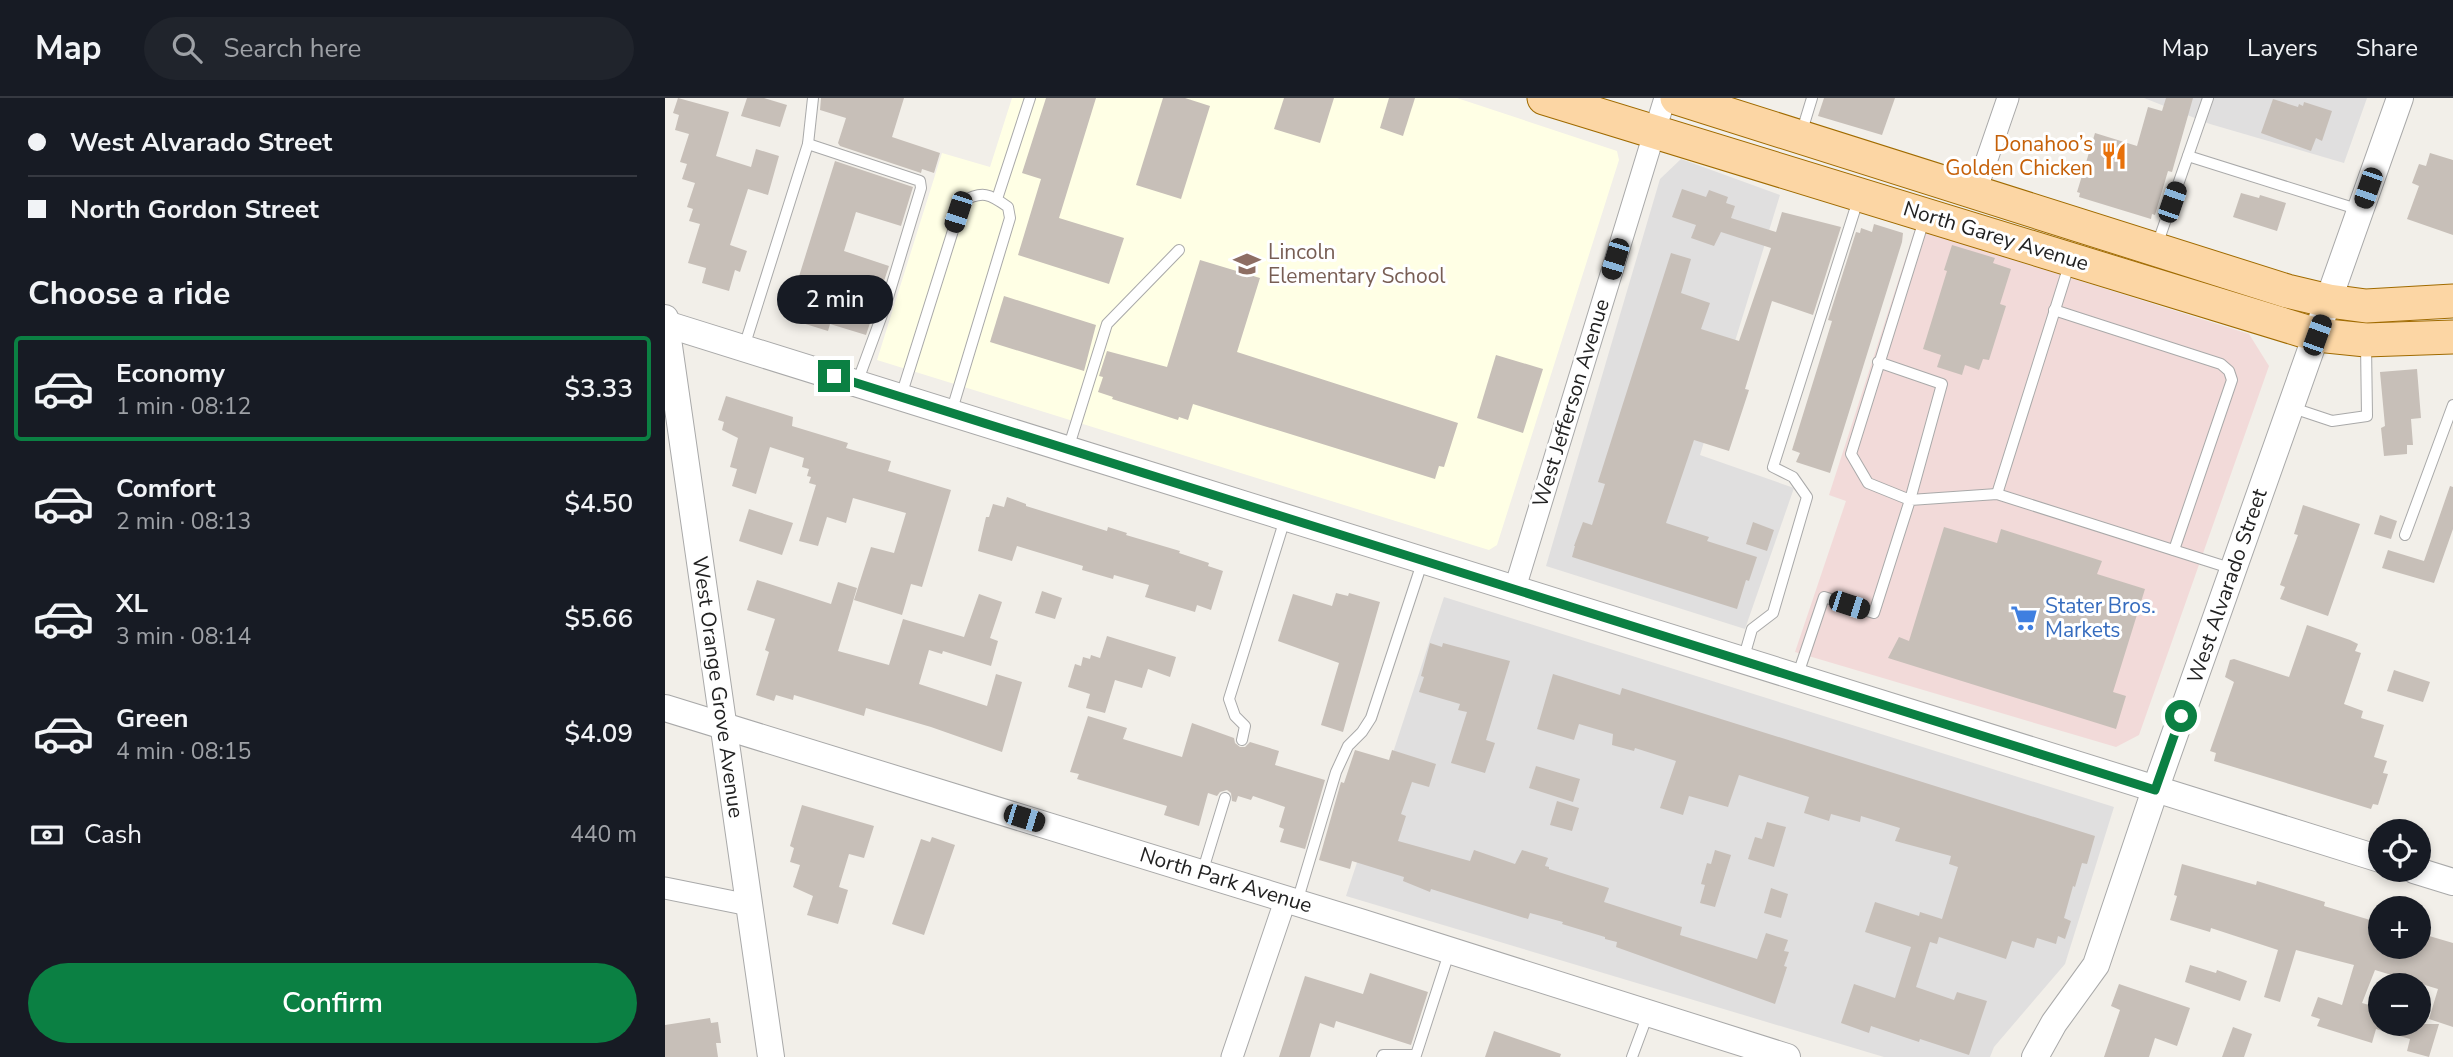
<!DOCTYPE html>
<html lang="en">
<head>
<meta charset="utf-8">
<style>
  :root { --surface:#171b24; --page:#20242c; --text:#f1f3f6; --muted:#9ea1a6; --line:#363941; --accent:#0b8043 }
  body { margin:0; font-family:"Nunito Sans",sans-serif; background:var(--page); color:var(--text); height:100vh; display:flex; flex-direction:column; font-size:26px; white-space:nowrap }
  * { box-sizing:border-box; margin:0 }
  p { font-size:23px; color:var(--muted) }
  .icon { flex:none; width:38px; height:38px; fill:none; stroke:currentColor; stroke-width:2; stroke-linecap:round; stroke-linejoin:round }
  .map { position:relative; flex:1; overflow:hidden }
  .details { display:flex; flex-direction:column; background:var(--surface); width:665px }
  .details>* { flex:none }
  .guide { display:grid; align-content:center; height:154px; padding:0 28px; background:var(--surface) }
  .controls { position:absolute; left:1703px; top:721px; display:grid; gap:14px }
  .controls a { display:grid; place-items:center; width:63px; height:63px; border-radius:50%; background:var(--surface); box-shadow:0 4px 10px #0003; font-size:35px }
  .end { position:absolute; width:32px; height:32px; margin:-16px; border:9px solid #0b8043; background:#fff; box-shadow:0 0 0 4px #fff }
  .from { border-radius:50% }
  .bubble { position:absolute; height:49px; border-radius:24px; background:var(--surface); box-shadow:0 4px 10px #0003; font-size:23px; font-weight:600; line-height:49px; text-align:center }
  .car { position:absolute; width:21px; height:42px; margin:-21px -10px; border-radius:9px; box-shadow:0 0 5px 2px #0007; background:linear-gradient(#222 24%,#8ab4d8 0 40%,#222 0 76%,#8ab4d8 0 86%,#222 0) }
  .guide b { display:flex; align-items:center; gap:24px; height:66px; font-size:26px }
  .guide b+b { border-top:2px solid var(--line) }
  .guide i { width:18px; height:18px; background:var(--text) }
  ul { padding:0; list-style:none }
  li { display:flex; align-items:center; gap:21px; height:105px; margin:0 14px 10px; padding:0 14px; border:4px solid transparent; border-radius:7px }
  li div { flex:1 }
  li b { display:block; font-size:26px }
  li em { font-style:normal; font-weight:600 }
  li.current { border-color:var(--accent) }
  li>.icon { width:63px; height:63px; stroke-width:1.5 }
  h2 { padding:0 28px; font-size:32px; line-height:84px }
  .pay { display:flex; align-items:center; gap:18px; height:77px; padding:0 28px; font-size:26px }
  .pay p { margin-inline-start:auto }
  .cta { display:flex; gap:14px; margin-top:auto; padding:14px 28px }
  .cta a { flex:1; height:80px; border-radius:42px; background:var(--accent); color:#fff; font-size:28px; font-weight:600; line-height:80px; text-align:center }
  header { display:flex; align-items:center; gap:42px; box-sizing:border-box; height:98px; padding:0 35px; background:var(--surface); border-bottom:2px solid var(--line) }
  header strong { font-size:33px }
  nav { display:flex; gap:38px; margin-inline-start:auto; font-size:24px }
  .search { width:490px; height:63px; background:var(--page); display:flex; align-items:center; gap:18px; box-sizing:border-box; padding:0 24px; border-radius:38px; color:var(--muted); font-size:26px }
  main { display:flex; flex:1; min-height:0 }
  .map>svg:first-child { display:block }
  .residential { fill:#e0dfdf }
  .commercial { fill:#f2dad9 }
  .education { fill:#ffffe5 }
  .building { fill:#c7bfb8 }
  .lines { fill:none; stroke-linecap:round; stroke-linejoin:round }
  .service-casing { stroke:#a9a9a9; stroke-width:12 }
  .minor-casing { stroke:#a9a9a9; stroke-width:23 }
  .tertiary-casing { stroke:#a9a9a9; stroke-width:28 }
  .primary-casing { stroke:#a06b00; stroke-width:35 }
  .service { stroke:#fff; stroke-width:10 }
  .minor { stroke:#fff; stroke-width:21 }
  .tertiary { stroke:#fff; stroke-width:26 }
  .primary { stroke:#fcd6a4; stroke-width:33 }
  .route { stroke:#0b8043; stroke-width:9 }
  .labels { text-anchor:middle; stroke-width:6; stroke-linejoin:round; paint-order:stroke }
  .food-label { font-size:21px; fill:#c56008; stroke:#fff; text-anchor:end }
  .street-label { font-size:21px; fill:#222; stroke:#fff }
  .education-label { font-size:21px; fill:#785e54; stroke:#fff; text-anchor:start }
  .shop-label { font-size:21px; fill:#366cbe; stroke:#fff; text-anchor:start }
</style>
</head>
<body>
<header>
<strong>Map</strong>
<div class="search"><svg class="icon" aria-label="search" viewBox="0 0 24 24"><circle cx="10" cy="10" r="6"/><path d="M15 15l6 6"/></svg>Search here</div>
<nav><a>Map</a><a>Layers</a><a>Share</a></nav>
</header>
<main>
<section class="details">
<div class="guide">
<b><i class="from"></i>West Alvarado Street</b>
<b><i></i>North Gordon Street</b>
</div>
<h2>Choose a ride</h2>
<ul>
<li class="current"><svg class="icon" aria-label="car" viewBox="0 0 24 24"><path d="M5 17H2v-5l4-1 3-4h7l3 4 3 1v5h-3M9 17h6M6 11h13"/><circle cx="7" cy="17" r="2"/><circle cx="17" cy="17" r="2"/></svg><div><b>Economy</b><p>1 min · 08:12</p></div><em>$3.33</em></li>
<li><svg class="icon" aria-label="car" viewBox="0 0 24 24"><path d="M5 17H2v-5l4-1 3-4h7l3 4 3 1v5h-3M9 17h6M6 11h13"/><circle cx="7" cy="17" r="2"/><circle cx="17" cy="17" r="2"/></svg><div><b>Comfort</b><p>2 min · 08:13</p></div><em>$4.50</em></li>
<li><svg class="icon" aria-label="car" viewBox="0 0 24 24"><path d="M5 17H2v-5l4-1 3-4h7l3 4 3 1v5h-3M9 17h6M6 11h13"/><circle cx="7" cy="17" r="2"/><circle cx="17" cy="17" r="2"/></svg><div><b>XL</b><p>3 min · 08:14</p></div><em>$5.66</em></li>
<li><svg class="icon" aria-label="car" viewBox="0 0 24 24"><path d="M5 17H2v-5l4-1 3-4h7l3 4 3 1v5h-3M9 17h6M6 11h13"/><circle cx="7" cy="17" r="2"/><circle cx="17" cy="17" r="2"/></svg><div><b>Green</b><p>4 min · 08:15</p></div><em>$4.09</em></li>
</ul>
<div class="pay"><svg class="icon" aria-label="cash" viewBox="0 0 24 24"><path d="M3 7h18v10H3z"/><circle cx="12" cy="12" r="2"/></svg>Cash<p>440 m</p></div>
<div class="cta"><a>Confirm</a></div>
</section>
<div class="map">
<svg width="1788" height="959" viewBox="0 0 1788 959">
  <rect width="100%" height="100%" fill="#f2efe9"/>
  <!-- residential -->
  <g class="residential">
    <path d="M1479,0h223l-23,65 -134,-39z"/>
    <path d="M1016,61l99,36 -80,260 94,33 -49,141 -199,-63 114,-387z"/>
    <path d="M779,499l670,210 -49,157 -71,83 -4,10h-106l-538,-161z"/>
  </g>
  <!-- commercial -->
  <path class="commercial" d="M1250,131l334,105 20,32 -130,369 -23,12 -321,-95 51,-151 -17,-6z"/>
  <!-- education -->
  <path class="education" d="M347,0h445l160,53 2,9 -122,385 -8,5 -612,-190 65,-207 48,14z"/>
  <!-- building -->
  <g class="building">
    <path d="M13,0l51,14 -13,44 35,11 5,-18 23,7 -11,39 -20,-6 -18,56 17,6 -7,21 -5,-2 -6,21 -27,-8 4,-15 -18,-5 12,-39 -11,-3 4,-12 -6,-2 8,-24 -13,-4 5,-15 -7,-2 9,-28 -14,-4 4,-15 -6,-2z"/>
    <path d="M82,0h17l23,7 -7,22 -39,-11z"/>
    <path d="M156,0h83l-12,39 48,16 -6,20 -12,-4 -1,4 -81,-27 -2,-3 8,-25 -26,-8z"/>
    <path d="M381,0h50l-37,120 65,20 -15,46 -91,-29 23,-76 -19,-6z"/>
    <path d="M498,0h22l25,8 -29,93 -45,-14z"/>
    <path d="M619,0h50l-14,45 -46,-14z"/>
    <path d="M724,0h26l-12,38 -23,-8z"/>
    <path d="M1159,0h71l-13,37 -64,-19z"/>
    <path d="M1501,0h27l-21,74 -4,-1 -13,44 -3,-1 -1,5 -72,-22 1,-4 -3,-1 18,-59 42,13 11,-39 14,4z"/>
    <path d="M1608,1l25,8 1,-3 4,2 1,-4 28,9 -10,30 -6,-3 -5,13 -50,-18z"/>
    <path d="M1765,55l23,7v75l-46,-16 12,-33 -7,-3 7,-19 7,2z"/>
    <path d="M170,63l78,26 -12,39 -45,-14 -12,39 45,15 -23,69 -36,-11 -2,7 -42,-13z"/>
    <path d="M1017,91l24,8 3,-7 19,7 -2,6 9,3 -4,12 45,14 6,-20 59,15 -28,88 -41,-14 -27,88 4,1 -20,61 -35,-11 -28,83 43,14 -2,4 50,16 -8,24 -3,-1 -9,29 -165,-52 3,-11h-1l9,-24 9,3 13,-41 -7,-2 73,-229 20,6 -10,34 29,10 -9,26 38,12 32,-93 -50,-16 -7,14 -23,-8 5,-13 -24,-8z"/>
    <path d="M1576,95l18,5 1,-3 26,8 -9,28 -44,-14z"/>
    <path d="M1209,126l29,9 -1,9 -72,231 -34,-11 4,-9 -8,-3 40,-129 -4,-1 28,-88 4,1 1,-5 11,4z"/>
    <path d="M1287,147l43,13 -2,5 18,6 -11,35 6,2 -17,54 -6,-1 -4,11 -14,-5 -3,10 -25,-8 4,-12 -18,-6 24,-78 -3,-1z"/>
    <path d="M535,162l60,18 -23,74 221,71 -14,44 -5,-1 -4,13 -242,-75 -5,16 -9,-3 -1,3 -66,-21 1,-2 -15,-5 5,-15 -4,-1 8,-25 60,16z"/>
    <path d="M339,198l92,29 -12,46 -94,-29z"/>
    <path d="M831,257l47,14 -20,64 -46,-15z"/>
    <path d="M1752,271l4,49 -10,1 2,26h-6v9l-23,2 -3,-28 4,-2 -5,-54z"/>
    <path d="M61,298l67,21 -1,9 56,17 -2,5 45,13 -3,10 63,19 -29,97 -11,-3 -9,31 -48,-15 17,-53 23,6 12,-40 -53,-15 -7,25 -19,-6 -9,29 -19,-5 17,-56 -7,-2 2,-6 -4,-1 2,-7 -7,-2 2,-9 -34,-11 -14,47 -24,-8 5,-17 -7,-2 8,-29 -16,-8 2,-8 -6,-2z"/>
    <path d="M1785,388l3,1v42l-19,54 -52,-15 6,-18 36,11z"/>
    <path d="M342,399l19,7v2l81,25 1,-4 19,6 -1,2 54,16 -1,2 30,10 -1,3 15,5 -12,39 -14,-5 -2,7 -50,-15 4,-12 -35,-10 -1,4 -31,-9 1,-4 -66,-20 -5,15 -34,-10 8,-34h3l4,-13 11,3z"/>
    <path d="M1638,407l57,19 -32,92 -48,-17 5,-12 -5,-2 18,-50 -4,-1z"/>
    <path d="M84,411l44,14 -11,32 -43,-14z"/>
    <path d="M1715,417l17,6 -6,18 -17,-5z"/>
    <path d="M1088,424l21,8 -7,21 -21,-7z"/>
    <path d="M1279,429l53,16 4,-14 101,32 -5,13 48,15 -32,103 13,4 -10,33 -228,-71 11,-21 10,4z"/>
    <path d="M92,482l74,24 7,-22 19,6 -19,63 51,14 14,-46 61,18 15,-43 23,8 -12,36 8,3 -7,25 -48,-15 -1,3 -13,-4 -10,34 68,22 9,-32 26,8 -20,70 -71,-25 -65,-19 -2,8 -70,-21 -1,5 -17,-5 -2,6 -18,-6 13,-43 -4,-2 10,-31 -28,-9z"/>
    <path d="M377,493l20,7 -7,21 -20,-6z"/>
    <path d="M671,495l12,3 1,-3 31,9 -37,130 -22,-7 18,-62 -61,-22 15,-47 39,12z"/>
    <path d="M1642,527l43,15 8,4 -3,7 6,2 -17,51 19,7 -2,7 23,7 -10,32 13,4 -4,12 5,1 -10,31 -5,-1 -2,5 -157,-48 2,-8 -6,-2 24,-69 -9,-5 5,-17 4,-1 55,18z"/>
    <path d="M442,538l69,21 -6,20 -22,-8 -6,19 -27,-8 -10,33 -19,-5 4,-14 -22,-7 7,-23 6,2 2,-9 7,2 1,-4 9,3z"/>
    <path d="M765,545l12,4 1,-4 67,18 -24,79 9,3 -10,30 -34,-10 16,-51 -9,-2 2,-6 -41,-12 5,-15 -3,-1z"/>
    <path d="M1729,572l36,12 -7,20 -36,-11z"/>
    <path d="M888,576l67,21 2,-7 473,148 -8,28 -5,-1 -7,24 -2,-1 -9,32 7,3 -6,18 -7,-3 -2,8 -19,-6 -3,10 -22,-7 -6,18 -67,-22 -2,7 -7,-2 -14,45 38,13 3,-8 30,9 -18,54 -49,-16 -1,3 -48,-16 -2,7 -28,-10 13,-39 41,14 16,-51 -46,-15 10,-30 44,14 1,-4 22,7 16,-52 -9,-3 2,-8 -56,-15 5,-13 -39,-12 -1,6 -29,-8 -2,7 -25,-8 5,-16 -70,-22 -11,32 -39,-11 -6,19 -23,-7 16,-47 -41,-13 -1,3 -22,-6 1,-11 -34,-10 -5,16 -37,-11z"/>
    <path d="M423,618l39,12 -4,11 59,18 10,-34 42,15 1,5 5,4h5l5,-5 29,9 -4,14 50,15 -20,69 -25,-7 4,-13 -5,-2 6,-20 -32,-11 -2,4 -13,-4 -2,6 -4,-1 -1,-8 -4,-3 -7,2 -3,4 -9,-3 -9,33 -35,-11 3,-9 -90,-27 2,-5 -9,-2z"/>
    <path d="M690,652l34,10 3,-10 44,14 -7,23 -17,-5 -11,32 5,2 -8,25 72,20 4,-11 41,14 7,-14 26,8 -3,8 4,1v2l60,19 -5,14 78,25 -2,8 77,24 9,-26 22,7 -4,11 5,1 -5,14 3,1 -12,37 -159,-57 1,-5 -12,-3v-2l-43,-13 1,-2 -33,-9 -2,6 -97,-30 -1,3 -27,-11 1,-4 -52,-16 -2,8 -31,-9 22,-78 3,1z"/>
    <path d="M871,668l44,13 -7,23 -44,-14z"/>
    <path d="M892,703l22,7 -7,23 -22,-6z"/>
    <path d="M137,707l72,21 -10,32 -15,-4 -10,33 9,3 -10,34 -31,-9 6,-19 -20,-9 7,-22 -10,-3 4,-14 -4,-2z"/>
    <path d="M1102,724l19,5 -12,40 -26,-8 7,-22 7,2z"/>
    <path d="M267,739l23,8 -31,90 -32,-11 29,-85 9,3z"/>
    <path d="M1050,752l16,5 -16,52 -15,-4 5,-18 -4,-1 6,-21 4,1z"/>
    <path d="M1517,766l74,21 1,-4 68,21 -1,4 56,17v24h39v-14l34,10v84l-24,-8 9,-30 -63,-19 -13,33 18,5v16h59l-10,33 -22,-6 3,-12 -34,-10 -4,14 -55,-17 3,-7 -9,-3 7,-19 24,8 12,-40 -58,-15 -16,52 -16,-5 14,-47 -67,-22 -1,4 -40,-12 7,-24 -3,-1z"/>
    <path d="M1106,790l17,6 -7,24 -17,-5z"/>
    <path d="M1525,867l26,8 1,-3 30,11 -7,20 -55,-19z"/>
    <path d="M705,875l58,19 -17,53 -75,-24 -2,7 -14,-5 -10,34h-31l26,-81 58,18z"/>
    <path d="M1454,886l71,24 -13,38 -22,-8 -6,19h-45l16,-47 -9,-4z"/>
    <path d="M45,920l1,5 7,-1 3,21h-5l2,14h-53v-32z"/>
    <path d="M1568,929l19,7 -8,23h-22z"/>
    <path d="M829,933l67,23 -1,3h-75z"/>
  </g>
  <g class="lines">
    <defs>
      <g id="service">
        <path d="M1136,36l11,-36"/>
        <path d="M143,46l5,-46"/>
        <path d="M1523,58l172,54"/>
        <path d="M332,101l33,-101"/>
        <path d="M1491,150l52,-150"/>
        <path d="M1389,212l167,54 8,7 3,9 -58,170"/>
        <path d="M79,249l64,-203 112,37 1,7 -35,116 -29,79"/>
        <path d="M1213,264l64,22 -32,116 -42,-17 -17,-29 74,-237"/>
        <path d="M236,298l61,-194c20,-12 28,-8 46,5l2,11 -59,195"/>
        <path d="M1625,309l42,14 35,-5 -1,-72"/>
        <path d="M403,351l39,-125 72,-74"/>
        <path d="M1332,396l73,-232"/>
        <path d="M1740,437l48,-130"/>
        <path d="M1078,562l9,-31 21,-16 34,-116 -14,-20 -20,-10 86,-270"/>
        <path d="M1132,579l27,-80 50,16 36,-113 87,-6 236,75"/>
        <path d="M577,642l3,-14 -10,-10 -6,-17 56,-180"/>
        <path d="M537,775l23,-75"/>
        <path d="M632,804l39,-130 12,-26 14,-14 9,-14 52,-158"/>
        <path d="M717,959l1,-2h33l34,-105"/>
        <path d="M967,959l16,-43"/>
      </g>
      <g id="minor">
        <path d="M1311,93l32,-93"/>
        <path d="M850,490l150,-490"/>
        <path d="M0,790l84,17"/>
        <path d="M567,959l54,-159"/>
      </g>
      <g id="tertiary">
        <path d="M0,220l106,739"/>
        <path d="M1,226l1714,535"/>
        <path d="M0,610l698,215 424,134"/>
        <path d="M1749,772l39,12"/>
        <path d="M1370,959l19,-34 42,-58 59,-175 245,-692"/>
      </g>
      <g id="primary">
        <path d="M879,0l773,237 49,5 87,-3"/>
        <path d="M1012,0l610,193 42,10 37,5 87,-5"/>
      </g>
    </defs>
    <!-- service casing -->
    <use href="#service" class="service-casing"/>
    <!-- minor casing -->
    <use href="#minor" class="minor-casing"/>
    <!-- tertiary casing -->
    <use href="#tertiary" class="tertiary-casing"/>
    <!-- primary casing -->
    <use href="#primary" class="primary-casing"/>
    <!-- service -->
    <use href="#service" class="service"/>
    <!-- minor -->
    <use href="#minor" class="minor"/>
    <!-- tertiary -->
    <use href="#tertiary" class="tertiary"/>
    <!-- primary -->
    <use href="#primary" class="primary"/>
  </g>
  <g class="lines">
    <!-- route -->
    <path class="route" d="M169,278l1321,414 26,-74"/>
  </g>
  <!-- icons -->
  <defs>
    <symbol id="restaurant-bare" viewBox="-9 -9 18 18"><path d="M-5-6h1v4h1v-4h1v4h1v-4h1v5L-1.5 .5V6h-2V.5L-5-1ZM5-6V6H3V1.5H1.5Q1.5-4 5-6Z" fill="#e8710a" stroke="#fff" stroke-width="2.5" paint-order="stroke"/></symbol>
    <symbol id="school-bare" viewBox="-9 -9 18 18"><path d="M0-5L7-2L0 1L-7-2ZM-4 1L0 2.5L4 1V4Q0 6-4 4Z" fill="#8d6e63" stroke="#fff" stroke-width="2.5" paint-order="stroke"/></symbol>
    <symbol id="supermarket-bare" viewBox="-9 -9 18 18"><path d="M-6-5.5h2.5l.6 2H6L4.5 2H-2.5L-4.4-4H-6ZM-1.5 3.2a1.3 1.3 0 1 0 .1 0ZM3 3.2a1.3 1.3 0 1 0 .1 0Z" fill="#3f7fe0" stroke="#fff" stroke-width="2.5" paint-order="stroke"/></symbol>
  </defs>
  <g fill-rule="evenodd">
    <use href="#restaurant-bare" x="1430" y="39" width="38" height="38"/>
    <use href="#school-bare" x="563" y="147" width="38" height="38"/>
    <use href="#supermarket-bare" x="1340" y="501" width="38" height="38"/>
  </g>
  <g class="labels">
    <!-- food labels -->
    <g class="food-label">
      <text x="1428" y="53">Donahoo’s<tspan x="1428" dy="24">Golden Chicken</tspan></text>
    </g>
    <!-- street labels -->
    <g class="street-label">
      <text transform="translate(1331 138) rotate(17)" y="7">North Garey Avenue</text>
      <text transform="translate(906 305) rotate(-73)" y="7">West Jefferson Avenue</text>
      <text transform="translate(1562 488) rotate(-71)" y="7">West Alvarado Street</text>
      <text transform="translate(53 589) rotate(82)" y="7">West Orange Grove Avenue</text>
      <text transform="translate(561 782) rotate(17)" y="7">North Park Avenue</text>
    </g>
    <!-- education labels -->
    <g class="education-label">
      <text x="603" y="161">Lincoln<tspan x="603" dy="24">Elementary School</tspan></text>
    </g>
    <!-- shop labels -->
    <g class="shop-label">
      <text x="1380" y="515">Stater Bros.<tspan x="1380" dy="24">Markets</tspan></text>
    </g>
  </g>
</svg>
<div class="controls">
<a><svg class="icon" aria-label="locate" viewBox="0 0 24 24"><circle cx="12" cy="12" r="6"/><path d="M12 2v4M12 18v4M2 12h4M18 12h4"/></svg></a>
<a>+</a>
<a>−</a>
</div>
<i class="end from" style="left:1516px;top:618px"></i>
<i class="end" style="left:169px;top:278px"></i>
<div class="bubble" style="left:112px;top:177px;width:116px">2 min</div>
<i class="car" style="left:1703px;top:90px;rotate:199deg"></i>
<i class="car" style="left:1507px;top:104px;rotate:19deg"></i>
<i class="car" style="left:293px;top:114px;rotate:198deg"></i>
<i class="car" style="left:950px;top:161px;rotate:197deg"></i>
<i class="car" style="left:1652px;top:237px;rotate:20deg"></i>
<i class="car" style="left:1184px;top:507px;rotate:108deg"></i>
<i class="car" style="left:359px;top:720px;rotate:107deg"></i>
</div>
</main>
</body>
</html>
